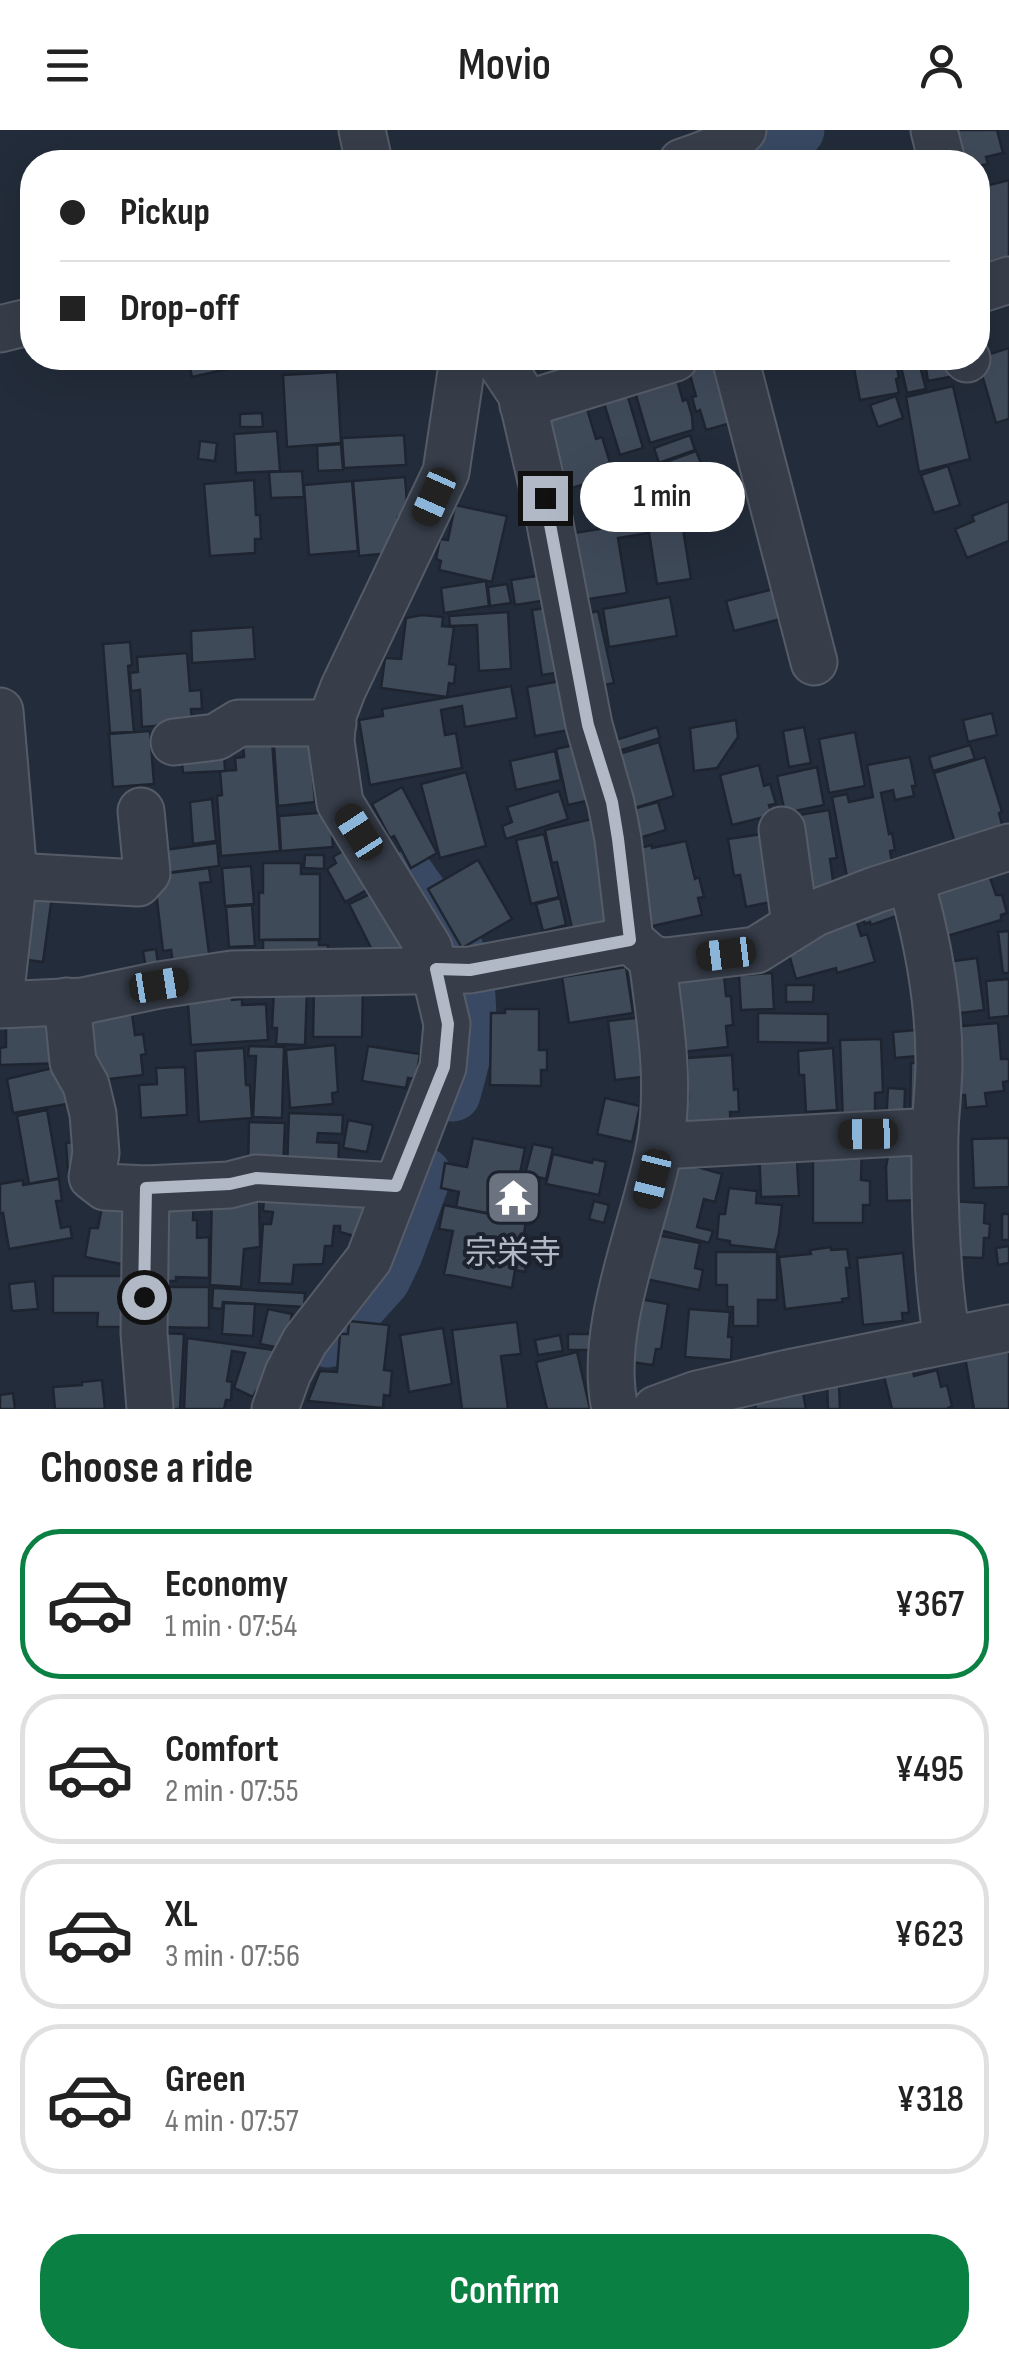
<!DOCTYPE html>
<html lang="en">
<head>
<meta charset="utf-8">
<style>
  :root { --surface:#fff; --page:#f2f2f2; --text:#222; --muted:#767676; --line:#e0e0e0; --accent:#0b8043 }
  body { margin:0; font-family:"Sofia Sans Condensed","Noto Sans JP",sans-serif; background:var(--page); color:var(--text); height:100vh; display:flex; flex-direction:column; font-size:38px; white-space:nowrap }
  * { box-sizing:border-box; margin:0 }
  p { font-size:32px; color:var(--muted) }
  .icon { flex:none; width:55px; height:55px; fill:none; stroke:currentColor; stroke-width:2; stroke-linecap:round; stroke-linejoin:round }
  .map { position:relative; height:1279px; overflow:hidden }
  .details { display:flex; flex-direction:column; background:var(--surface); flex:1 }
  .details>* { flex:none }
  .top-card { position:absolute; left:20px; top:20px; width:970px; height:220px; border-radius:40px; box-shadow:0 10px 40px #0002; display:grid; align-content:center; height:220px; padding:0 40px; background:var(--surface) }
  .end { position:absolute; width:45px; height:45px; margin:-22px; border:12px solid #b2b9c6; background:#111; box-shadow:0 0 0 5px #111 }
  .from { border-radius:50% }
  .bubble { position:absolute; height:70px; border-radius:35px; background:var(--surface); box-shadow:0 10px 40px #0002; font-size:32px; font-weight:600; line-height:70px; text-align:center }
  .car { position:absolute; width:30px; height:60px; margin:-30px -15px; border-radius:12px; box-shadow:0 0 8px 2px #0007; background:linear-gradient(#222 24%,#8ab4d8 0 40%,#222 0 76%,#8ab4d8 0 86%,#222 0) }
  .top-card b { display:flex; align-items:center; gap:35px; height:95px; font-size:38px }
  .top-card b+b { border-top:2px solid var(--line) }
  .top-card i { width:25px; height:25px; background:var(--text) }
  ul { padding:0; list-style:none }
  li { display:flex; align-items:center; gap:30px; height:150px; margin:0 20px 15px; padding:0 20px; border:5px solid var(--line); border-radius:40px }
  li div { flex:1 }
  li b { display:block; font-size:38px }
  li em { font-style:normal; font-weight:600 }
  li.active { border-color:var(--accent) }
  li>.icon { width:90px; height:90px; stroke-width:1.5 }
  h2 { padding:0 40px; font-size:45px; line-height:120px }
  .action { display:flex; gap:20px; margin-top:auto; padding:20px 40px }
  .action a { flex:1; height:115px; border-radius:40px; background:var(--accent); color:#fff; font-size:40px; font-weight:600; line-height:115px; text-align:center }
  header { display:flex; justify-content:space-between; align-items:center; height:130px; padding:0 40px; background:var(--surface); font-size:45px; font-weight:600 }
  .map>svg:first-child { display:block }
  .lines { fill:none; stroke-linecap:round; stroke-linejoin:round }
  .river { stroke:#394963; stroke-width:55 }
  .building { fill:#3f4a59; stroke:#1e2531; stroke-width:2.5 }
  .minor-casing { stroke:#555c68; stroke-width:49 }
  .minor { stroke:#373e4a; stroke-width:45 }
  .route { stroke:#b2b9c6; stroke-width:12 }
  .labels { text-anchor:middle; stroke-width:8; stroke-linejoin:round; paint-order:stroke }
  .poi-label { font-size:32px; fill:#b2b9c6; stroke:#1c232f }
</style>
</head>
<body>
<header><svg class="icon" aria-label="menu" viewBox="0 0 24 24"><path d="M4 6h16M4 12h16M4 18h16"/></svg>Movio<svg class="icon" aria-label="person" viewBox="0 0 24 24"><circle cx="12" cy="8" r="4"/><path d="M4 21q1-7 8-7t8 7"/></svg></header>
<div class="map">
<svg width="1009" height="1279" viewBox="0 0 1009 1279">
  <rect width="100%" height="100%" fill="#232c3a"/>
  <g class="lines">
    <!-- river -->
    <g class="river">
      <path d="M766,32l31,-32"/>
      <path d="M409,748c16,25 40,51 50,79 18,49 8,89 -6,137"/>
      <path d="M328,1210l55,-61 12,-25 29,-79"/>
    </g>
  </g>
  <!-- building -->
  <g class="building">
    <path d="M953,0h44l6,23 -17,4 2,7 -10,2v-4h-16z"/>
    <path d="M1009,50v90l-23,6 -3,-11 -3,1 -2,-9v-69z"/>
    <path d="M1009,218v71l-13,4 -13,-45 -6,2 -6,-20z"/>
    <path d="M188,228h51l2,8 -49,11z"/>
    <path d="M699,228h21l18,63 -32,9 -6,-20 -4,2 -4,-15 4,-1 -10,-35z"/>
    <path d="M852,228h43l4,20 -3,1 3,14 -39,7z"/>
    <path d="M918,228l8,31 -19,4 -7,-31z"/>
    <path d="M924,228h28l3,18 -27,5z"/>
    <path d="M673,236l10,35 4,-2 5,17 1,14 -43,13 -19,-65z"/>
    <path d="M337,242l4,71 -54,4 -4,-72z"/>
    <path d="M623,250l20,68 -23,7 -21,-68z"/>
    <path d="M953,256l17,73 -51,13 -13,-75z"/>
    <path d="M896,266l7,22 -25,9 -8,-22z"/>
    <path d="M584,269l12,40 6,-2 8,26 -7,2 4,12 -51,16 -22,-74z"/>
    <path d="M262,283l1,14h-23v-13z"/>
    <path d="M277,301l3,40 -44,2 -2,-39z"/>
    <path d="M404,305l2,30 -62,3 -2,-30z"/>
    <path d="M690,305l5,15 -36,13 -5,-15z"/>
    <path d="M200,311l17,2 -2,18 -17,-2z"/>
    <path d="M341,314l2,26 -25,1 -1,-25z"/>
    <path d="M696,321l10,24 8,-2 12,33 -47,8 -3,-6 -3,2 -16,-45z"/>
    <path d="M948,336l12,39 -26,8 -13,-38z"/>
    <path d="M302,341l2,26 -33,1 -2,-26z"/>
    <path d="M658,342l5,42 -25,3 -6,-42z"/>
    <path d="M405,347l3,39 -10,1 2,18 -10,1 1,17 -32,3 -6,-75z"/>
    <path d="M254,350l2,35h4l1,24h-6v14l-45,3 -6,-72z"/>
    <path d="M352,351l6,70 -49,4 -5,-70z"/>
    <path d="M1009,371v40l-42,17 -12,-29 19,-8 -2,-5z"/>
    <path d="M455,375l52,11 -15,66 -53,-12 2,-9 -5,-2 4,-20 8,1z"/>
    <path d="M681,386l10,63 -34,5 -8,-51 -31,5 9,55 -51,8 -2,-68z"/>
    <path d="M543,445l11,24 -39,6 -4,-25z"/>
    <path d="M486,451l3,25 -45,7 -3,-25z"/>
    <path d="M507,454l4,19 -21,3 -2,-19z"/>
    <path d="M778,458l7,30 -51,13 -8,-30z"/>
    <path d="M670,467l7,39 -68,11 -6,-38z"/>
    <path d="M558,476l11,65 -27,4 -10,-65z"/>
    <path d="M598,481l16,72 -23,5 -17,-71z"/>
    <path d="M508,482l3,57 -32,2 -2,-46 -27,1 -1,-10z"/>
    <path d="M422,485l21,2 -1,9 12,1 -5,37 7,1 -2,19 -5,-1 -2,14 -66,-9 4,-30 16,1 5,-41z"/>
    <path d="M253,497l2,32 -63,4 -1,-32z"/>
    <path d="M130,512l2,23 -4,1 6,66 -24,1 -7,-89z"/>
    <path d="M187,523l3,38 11,-1 1,19h-11l1,14 -50,4 -2,-37 -9,1 -1,-18 8,-1 -1,-15z"/>
    <path d="M566,550l9,49 -40,7 -8,-49z"/>
    <path d="M511,556l6,32 -52,9 -3,-21 -21,4 4,25 11,-2 6,35 -92,17 -11,-65 24,-4 -1,-7z"/>
    <path d="M992,583l5,22 -29,7 -5,-22z"/>
    <path d="M736,590l2,17 -21,31 -23,3 -4,-43z"/>
    <path d="M657,597l3,11 -51,16 -3,-11z"/>
    <path d="M804,597l7,36 -22,4 -6,-36z"/>
    <path d="M150,601l4,53 -41,3 -4,-53z"/>
    <path d="M855,602l10,54 -36,7 -10,-54z"/>
    <path d="M272,610l8,111 -59,5 -4,-60 5,-1 -2,-24 16,-1 -1,-12 9,-1 -1,-15z"/>
    <path d="M310,612l5,60 -37,4 -4,-61z"/>
    <path d="M659,612l15,54 -49,15 -16,-54z"/>
    <path d="M574,615l21,54 -27,6 -12,-56z"/>
    <path d="M970,615l5,14 -42,12 -4,-14z"/>
    <path d="M224,619l1,22 -42,2 -2,-22z"/>
    <path d="M555,621l6,29 -45,10 -6,-29z"/>
    <path d="M910,627l6,29h-4l2,10 -19,4 -2,-10 -12,3 8,41 3,-1 3,17 -5,1 3,17 -46,9 -15,-80 15,-3 2,8 24,-5 -6,-32z"/>
    <path d="M985,627l17,55 -3,1 4,15 -48,15 -21,-70z"/>
    <path d="M759,635l5,21 6,-2 6,20 -7,1 3,10 -40,10 -12,-50z"/>
    <path d="M817,637l7,38 -39,8 -8,-37z"/>
    <path d="M466,642l20,74 -46,12 -19,-74z"/>
    <path d="M402,657l35,66 -26,15 -17,-32 -4,2 -18,-34z"/>
    <path d="M559,661l9,28 -62,20 -4,-13 10,-4 -5,-15z"/>
    <path d="M212,669l4,42 -23,3 -3,-42z"/>
    <path d="M658,672l8,28 -37,11 -7,-29z"/>
    <path d="M829,680l8,48 -7,1 4,29 -37,6 -4,-78z"/>
    <path d="M330,682l3,35 -52,4 -2,-35z"/>
    <path d="M592,689l22,104 -39,18 -18,-79 -5,1 -7,-33z"/>
    <path d="M769,703l11,67 -34,7 -6,-32 -6,1 -6,-37z"/>
    <path d="M544,704l15,63 -28,7 -15,-64z"/>
    <path d="M686,711l9,38 4,-2 5,20 -6,1 4,17 -54,12 -18,-77 22,-5v3z"/>
    <path d="M217,713l2,23 -53,7 -2,-23z"/>
    <path d="M346,719l26,38 -27,15 -18,-33 9,-6 -3,-6z"/>
    <path d="M305,725h19v14l-20,-1z"/>
    <path d="M478,730l34,59 -50,29 -34,-59z"/>
    <path d="M263,733h38v11h19v65l-61,1v-48l4,1z"/>
    <path d="M251,736l3,38 -29,2 -3,-38z"/>
    <path d="M986,736l10,29h6l5,18 -6,2v5l-57,17 -11,-55z"/>
    <path d="M209,738l2,14 -11,1 11,86 -37,4 -3,-23 -8,1 -9,-76z"/>
    <path d="M23,755l30,4 -10,73 -23,-3z"/>
    <path d="M376,761l28,57 -26,14 -29,-58z"/>
    <path d="M902,763l6,19 -37,13 -1,-3 -5,2 -5,-16z"/>
    <path d="M560,768l6,27 -23,6 -7,-27z"/>
    <path d="M252,775l3,41 -26,1 -3,-40z"/>
    <path d="M855,786l6,20 6,-2 8,28 -38,11 -1,-5 -40,11 -7,-25 8,-2 -3,-6z"/>
    <path d="M1009,801v42h-6l-5,-41z"/>
    <path d="M263,810h56v5h9v21h-65z"/>
    <path d="M156,819l4,30 -12,2 -5,-30z"/>
    <path d="M977,828l7,52 -38,5 -7,-52z"/>
    <path d="M626,837l7,46 -64,10 -7,-46z"/>
    <path d="M772,843l2,36 -33,1 -2,-35z"/>
    <path d="M724,845l2,21h5l2,29 -7,1 2,21 -56,6 -3,-72z"/>
    <path d="M1009,849v37l-20,2 -3,-37z"/>
    <path d="M786,855h28l-1,17h-27z"/>
    <path d="M231,857l1,13 10,-1v6l24,-1 2,36 -77,5 -3,-41 6,-1 -1,-13z"/>
    <path d="M274,858l33,2 -2,55 -29,-1 1,-16h-5z"/>
    <path d="M314,858l49,1 -1,48h-49z"/>
    <path d="M130,870l5,35 8,-1 3,20 -5,1 2,20 -43,5 -20,-74z"/>
    <path d="M505,879h34v41h8v20h-6v16l-51,-1 1,-72h14z"/>
    <path d="M6,880h53l6,53 -65,2v-17l6,-1z"/>
    <path d="M758,883l70,1v29l-70,-1z"/>
    <path d="M644,887l7,59 -36,4 -7,-59z"/>
    <path d="M998,893l3,36h8v22l-6,1 1,9 -19,2 2,13 -21,2 -1,-13 -7,1 -6,-69z"/>
    <path d="M928,899l2,26 -35,3 -2,-26z"/>
    <path d="M881,909l2,53 -8,1v29l-32,1 -3,-83z"/>
    <path d="M335,915l3,47 -6,1 1,11 -43,4 -4,-58z"/>
    <path d="M249,916l35,1 -2,71 -29,-1 3,-61h-8z"/>
    <path d="M368,916l52,8 -4,25 -8,-1 -2,10 -44,-7z"/>
    <path d="M244,918l2,37h4l2,33 -53,4 -4,-71z"/>
    <path d="M833,918l4,62 -31,2 -2,-37h-5l-1,-24z"/>
    <path d="M732,925l2,35 4,-1 1,23h-9l1,18 -55,2 -2,-32 14,-1 -1,-41z"/>
    <path d="M911,933h20l-21,57z"/>
    <path d="M65,935l8,38 -60,10 -6,-34z"/>
    <path d="M185,937l2,48 -46,3 -2,-33 18,-1 -1,-16z"/>
    <path d="M888,958l17,1 -1,35 -18,-1z"/>
    <path d="M605,968l35,8 -8,36 -35,-8z"/>
    <path d="M47,980l12,68 -30,6 -12,-68z"/>
    <path d="M289,983l54,2 -1,19 -24,-1 -1,9 22,1 -1,28 -51,-2z"/>
    <path d="M348,990l25,5 -6,27 -24,-4z"/>
    <path d="M249,992l36,1 -2,48h-35z"/>
    <path d="M473,1008l52,10 -14,70 -55,-11 3,-15 -18,-4 4,-25 22,4z"/>
    <path d="M1009,1008v49l-35,1 -2,-49z"/>
    <path d="M85,1011l3,44 -19,1 -3,-43z"/>
    <path d="M796,1013l3,53 -38,1 -2,-51z"/>
    <path d="M928,1013l2,57 -43,1 -1,-34 4,-23z"/>
    <path d="M533,1014l20,4 -7,31 -21,-5z"/>
    <path d="M813,1016h49l-1,34 9,1v24h-7v18h-50z"/>
    <path d="M553,1024l39,9 1,-4 13,3 -7,33 -53,-11z"/>
    <path d="M681,1025l9,10 32,9 -7,28 -11,-3 -7,28 16,4 -4,12 -61,-16z"/>
    <path d="M59,1049l3,22h-6l5,27 9,-2 2,12 -63,11 -6,-36 -3,1v-30l23,-4v5z"/>
    <path d="M265,1056l109,4 -16,47 -18,-5v-6h-6l-2,20h-7l-2,18 -29,1 -2,19 -33,-1 4,-59h8l2,-12 -10,-1z"/>
    <path d="M729,1058l28,3 -1,12 26,2 -3,28 -4,17 -45,-5v-4l-13,-2 2,-25h6z"/>
    <path d="M105,1061l34,2 -2,74 -52,-10 5,-29h8z"/>
    <path d="M259,1062l1,55 -16,2 -3,38 -31,-2 2,-90z"/>
    <path d="M151,1066h43l-1,24h4v18l12,-1v41l-33,-1v4h-26z"/>
    <path d="M594,1071l15,4 -5,18 -15,-4z"/>
    <path d="M950,1071l35,2 -1,20 6,1 -1,14h-5l-1,20 -31,-1z"/>
    <path d="M444,1075l82,16 -3,19 8,2 -6,30 -10,-2 -3,18 -68,-14 9,-43 -14,-2z"/>
    <rect x="1002" y="1084" width="7" height="26"/>
    <path d="M651,1104l49,9 -5,25 8,2 -4,20 -63,-13z"/>
    <path d="M1009,1116v17l-11,2 -2,-17z"/>
    <path d="M831,1117v3l16,-1 3,19h-4l3,30 -7,1 1,3 -58,7 -6,-52 32,-3 -1,-4z"/>
    <path d="M716,1122h61v48h-19v26h-25v-19h-6v-22h-11z"/>
    <path d="M903,1123l6,60h-7l1,8 -40,4 -6,-67z"/>
    <path d="M53,1146h83v51h-39l1,-14h-45z"/>
    <path d="M35,1151l3,28 -26,2 -3,-27z"/>
    <path d="M152,1157h57v41l-57,-1z"/>
    <path d="M213,1158l92,5 -1,14 -81,-5 -1,7 -10,-1z"/>
    <path d="M634,1168l34,6 -7,45h-5l-3,16 -30,-4z"/>
    <path d="M224,1173l31,1 -2,32 -31,-2z"/>
    <path d="M268,1179l24,5 -7,35 -25,-5z"/>
    <path d="M689,1179l41,3 -2,25h4l-1,23 -46,-3z"/>
    <path d="M349,1191l40,4 -5,45 8,1 -2,25 -6,-1 -1,13 -75,-7 12,-30 17,1 3,-38h8z"/>
    <path d="M517,1192l4,32 -20,2 7,53h-46l-10,-79z"/>
    <path d="M443,1198l9,56 -43,8 -9,-57z"/>
    <path d="M157,1203l27,1 -4,75h-22z"/>
    <path d="M568,1204h26l-1,16h-25z"/>
    <path d="M560,1205l3,16 -25,4 -3,-15z"/>
    <path d="M1009,1207v72h-35l-11,-64z"/>
    <path d="M187,1208l94,13 -16,42 -9,-2 -3,6 -19,-9 11,-35 -13,-2 -5,30 5,1 -1,18h-5l-2,9h-40z"/>
    <path d="M577,1222l13,57h-43l-11,-47z"/>
    <path d="M911,1231l3,15 23,-6 4,17 6,-2 5,21 -6,3h-54l-10,-41z"/>
    <path d="M102,1250l3,29h-50l-2,-22 29,-2v-3z"/>
    <path d="M801,1252l5,27h-50l-4,-17z"/>
    <path d="M839,1254l1,25h-12l-1,-24z"/>
    <path d="M13,1263l2,16h-15v-14z"/>
  </g>
  <g class="lines">
    <defs>
      <g id="minor">
        <path d="M362,0l7,32"/>
        <path d="M934,0l8,32"/>
        <path d="M682,32c21,-7 45,-15 61,-32"/>
        <path d="M978,160l31,-10"/>
        <path d="M0,199l32,-8"/>
        <path d="M497,228l24,36 24,104 44,227 22,78 7,36 12,101"/>
        <path d="M735,228l79,304"/>
        <path d="M966,228l1,1"/>
        <path d="M523,275l152,-47"/>
        <path d="M0,581l14,165 -14,123"/>
        <path d="M174,612l42,-5 23,-14h94"/>
        <path d="M782,700l13,94"/>
        <path d="M14,746l124,7 9,-10 -6,-62"/>
        <path d="M910,749c17,58 29,122 29,183 0,23 -3,46 -4,69 -1,69 1,141 12,209"/>
        <path d="M67,871l6,61 13,23 7,29 3,39 -4,24 13,10 41,2 83,-4 27,-7 141,8"/>
        <path d="M0,875l83,-4 76,-16 73,-11 238,-4 160,-30 22,19 14,2 90,-11 59,-37 60,-23 134,-43"/>
        <path d="M660,1016l275,-15"/>
        <path d="M146,1059l-2,144 6,76"/>
        <path d="M275,1279l13,-36 17,-32 64,-82 74,-192 4,-43 -18,-76 -89,-145 -9,-62 2,-26 10,-26 103,-217 17,-114"/>
        <path d="M615,1279c-18,-82 30,-183 45,-265 11,-61 0,-124 -8,-185"/>
        <path d="M656,1279l41,-15 91,-21 221,-45"/>
      </g>
    </defs>
    <!-- minor casing -->
    <use href="#minor" class="minor-casing"/>
    <!-- minor -->
    <use href="#minor" class="minor"/>
  </g>
  <g class="lines">
    <!-- route -->
    <path class="route" d="M144,1167l2,-109 84,-4 26,-6 140,8 48,-119 4,-43 -12,-55 34,1 160,-30 -12,-101 -6,-37 -24,-77 -43,-227"/>
  </g>
  <!-- icons -->
  <defs>
    <symbol id="temple-square" viewBox="-11 -11 22 22"><rect x="-9" y="-9" width="18" height="18" rx="4" fill="#6b7280" stroke="#1c232f"/><path d="M0-6L5-2H3V0L6.5 2.5H4V6H1.5V3h-3V6H-4V2.5H-6.5L-3 0V-2H-5Z" fill="#fff"/></symbol>
  </defs>
  <g fill-rule="evenodd">
    <use href="#temple-square" x="482" y="1036" width="63" height="63"/>
  </g>
  <g class="labels">
    <!-- poi labels -->
    <g class="poi-label">
      <text x="513" y="1133">宗栄寺</text>
    </g>
  </g>
</svg>
<i class="end from" style="left:144px;top:1167px"></i>
<i class="end" style="left:545px;top:368px"></i>
<div class="bubble" style="left:580px;top:332px;width:165px">1 min</div>
<i class="car" style="left:434px;top:367px;rotate:204deg"></i>
<i class="car" style="left:359px;top:702px;rotate:327deg"></i>
<i class="car" style="left:726px;top:824px;rotate:263deg"></i>
<i class="car" style="left:159px;top:855px;rotate:81deg"></i>
<i class="car" style="left:868px;top:1004px;rotate:269deg"></i>
<i class="car" style="left:652px;top:1049px;rotate:194deg"></i>
<div class="top-card">
<b><i class="from"></i>Pickup</b>
<b><i></i>Drop-off</b>
</div>
</div>
<section class="details">
<h2>Choose a ride</h2>
<ul>
<li class="active"><svg class="icon" aria-label="car" viewBox="0 0 24 24"><path d="M5 17H2v-5l4-1 3-4h7l3 4 3 1v5h-3M9 17h6M6 11h13"/><circle cx="7" cy="17" r="2"/><circle cx="17" cy="17" r="2"/></svg><div><b>Economy</b><p>1 min · 07:54</p></div><em>¥367</em></li>
<li><svg class="icon" aria-label="car" viewBox="0 0 24 24"><path d="M5 17H2v-5l4-1 3-4h7l3 4 3 1v5h-3M9 17h6M6 11h13"/><circle cx="7" cy="17" r="2"/><circle cx="17" cy="17" r="2"/></svg><div><b>Comfort</b><p>2 min · 07:55</p></div><em>¥495</em></li>
<li><svg class="icon" aria-label="car" viewBox="0 0 24 24"><path d="M5 17H2v-5l4-1 3-4h7l3 4 3 1v5h-3M9 17h6M6 11h13"/><circle cx="7" cy="17" r="2"/><circle cx="17" cy="17" r="2"/></svg><div><b>XL</b><p>3 min · 07:56</p></div><em>¥623</em></li>
<li><svg class="icon" aria-label="car" viewBox="0 0 24 24"><path d="M5 17H2v-5l4-1 3-4h7l3 4 3 1v5h-3M9 17h6M6 11h13"/><circle cx="7" cy="17" r="2"/><circle cx="17" cy="17" r="2"/></svg><div><b>Green</b><p>4 min · 07:57</p></div><em>¥318</em></li>
</ul>
<div class="action"><a>Confirm</a></div>
</section>
</body>
</html>
